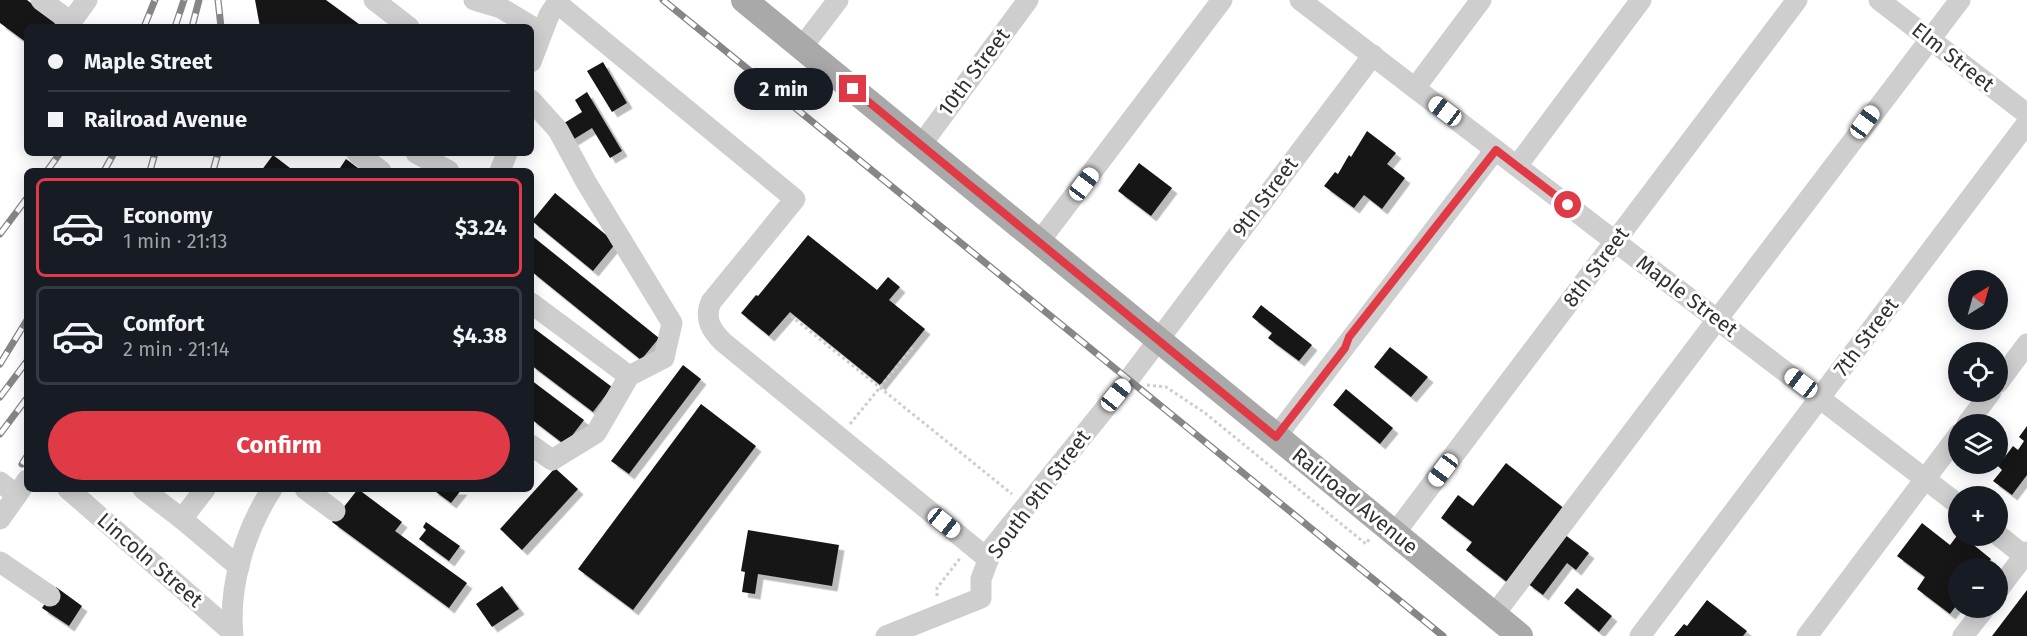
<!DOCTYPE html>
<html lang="en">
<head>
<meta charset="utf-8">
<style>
  :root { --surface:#171b24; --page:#20242c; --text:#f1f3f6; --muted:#9ea1a6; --line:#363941; --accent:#e03a46 }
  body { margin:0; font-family:"Fira Sans",sans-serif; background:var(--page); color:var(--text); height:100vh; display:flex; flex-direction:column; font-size:22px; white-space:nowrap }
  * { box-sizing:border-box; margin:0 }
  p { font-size:20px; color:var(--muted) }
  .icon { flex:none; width:33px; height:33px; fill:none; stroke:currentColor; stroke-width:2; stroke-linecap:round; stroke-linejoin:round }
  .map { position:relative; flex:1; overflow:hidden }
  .drawer { position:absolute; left:24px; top:168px; width:510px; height:324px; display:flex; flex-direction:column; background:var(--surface); border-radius:9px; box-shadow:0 3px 15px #0003 }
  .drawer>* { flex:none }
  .hud { position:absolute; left:24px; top:24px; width:510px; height:132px; border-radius:9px; box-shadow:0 3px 15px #0003; display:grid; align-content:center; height:132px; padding:0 24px; background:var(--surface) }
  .needle { width:39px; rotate:37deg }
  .controls { position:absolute; left:1948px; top:270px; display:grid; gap:12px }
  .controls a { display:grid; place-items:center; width:60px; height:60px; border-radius:50%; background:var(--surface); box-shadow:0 3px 15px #0003; font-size:30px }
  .end { position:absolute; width:27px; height:27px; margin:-14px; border:8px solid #e03a46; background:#fff; box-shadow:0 0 0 3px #fff }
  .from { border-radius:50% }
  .bubble { position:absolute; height:42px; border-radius:21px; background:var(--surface); box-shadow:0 3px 15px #0003; font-size:20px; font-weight:700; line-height:42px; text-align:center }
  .car { position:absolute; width:18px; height:36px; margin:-18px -9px; border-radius:8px; box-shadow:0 0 4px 2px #0007; background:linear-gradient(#fff 24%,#345 0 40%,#fff 0 76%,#345 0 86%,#fff 0) }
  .hud b { display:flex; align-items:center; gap:21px; height:57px; font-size:22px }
  .hud b+b { border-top:2px solid var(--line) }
  .hud i { width:15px; height:15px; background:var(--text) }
  ul { padding:10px 0 0; list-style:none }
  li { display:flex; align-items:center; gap:18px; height:99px; margin:0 12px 9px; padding:0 12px; border:3px solid var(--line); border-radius:9px }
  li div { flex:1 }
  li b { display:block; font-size:22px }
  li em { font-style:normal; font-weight:700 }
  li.on { border-color:var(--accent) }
  li>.icon { width:54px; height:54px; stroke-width:1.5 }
  .primary-button { display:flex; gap:12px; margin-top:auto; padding:12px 24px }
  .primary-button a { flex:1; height:69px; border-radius:36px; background:var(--accent); color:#fff; font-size:24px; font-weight:700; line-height:69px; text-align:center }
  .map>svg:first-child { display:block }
  .building { fill:#181818; filter:url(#shadow) }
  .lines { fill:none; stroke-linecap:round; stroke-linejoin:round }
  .path { stroke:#cecece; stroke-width:3; stroke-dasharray:3 3; stroke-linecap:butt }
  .minor { stroke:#cecece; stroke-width:21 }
  .major { stroke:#a9a9a9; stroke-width:26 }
  .rail-casing { stroke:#868686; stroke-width:7 }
  .rail { stroke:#fff; stroke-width:4.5; stroke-dasharray:14; stroke-linecap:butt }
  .route { stroke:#e03a46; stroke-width:8 }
  .labels { text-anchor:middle; stroke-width:6; stroke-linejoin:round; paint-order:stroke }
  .street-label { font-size:21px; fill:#313131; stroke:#fff }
</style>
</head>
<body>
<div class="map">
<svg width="2027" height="636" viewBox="0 0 2027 636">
  <defs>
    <filter id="shadow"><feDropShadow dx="5.5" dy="5.5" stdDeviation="0" flood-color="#0004"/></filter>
  </defs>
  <rect width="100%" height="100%" fill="#fff"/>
  <!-- building -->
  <g class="building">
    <path d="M0,0h27l29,22 -4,5h-25v16l-27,-20z"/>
    <path d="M255,0h71l37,27h-103z"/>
    <path d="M603,62l24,41 -15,9 -25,-41z"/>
    <path d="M587,92l35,59 -12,7 -18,-30 -21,13 -10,-16 21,-13 -7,-12z"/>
    <path d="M1367,131l29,22 -9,11 18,14 -23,31 -18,-14 -10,13 -30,-22 11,-14 3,2 11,-19 2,2z"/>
    <path d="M273,155l21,16h-33z"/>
    <path d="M346,159l16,12h-24z"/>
    <path d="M1139,163l33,25 -21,28 -33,-25z"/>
    <path d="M555,193l61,50 -23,28 -61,-50z"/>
    <path d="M531,235l128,103 -18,22 -110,-89z"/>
    <path d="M808,235l69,55 11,-13 12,10 -11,13 36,29 -45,56 -90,-73 -21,24 -28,-23 15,-18 2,1z"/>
    <path d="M1261,305l51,40 -13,16 -31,-23 4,-5 -20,-16z"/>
    <path d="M531,326l81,61 -19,25 -62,-47z"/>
    <path d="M1390,347l38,30 -17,20 -37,-30z"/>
    <path d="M683,365l18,14 -72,95 -18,-13z"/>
    <path d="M531,380l53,40 -19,25 -34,-26z"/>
    <path d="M1346,389l47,39 -13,16 -47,-39z"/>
    <path d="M701,404l55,42 -123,164 -55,-41z"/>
    <path d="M2027,426v49l-15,20 -19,-14 9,-11 -4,-4 15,-20 5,4 6,-9 -5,-4z"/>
    <path d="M1506,463l59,46 -57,74 -42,-33 6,-8 -31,-24 17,-23 15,11z"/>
    <path d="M555,468l23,21 -56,61 -22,-21z"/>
    <path d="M358,489l44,33 -7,9 72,52 -18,25 -117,-86z"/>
    <path d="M432,489h30l-11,14z"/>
    <path d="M426,522l34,24 -11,15 -30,-22 7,-9 -3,-3z"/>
    <path d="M1922,523l28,22 9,-12 32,26 -7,9h-25v34l-9,12 -33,-25 8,-12 -28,-21z"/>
    <path d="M748,530l91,15 -7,41 -74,-12 -3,20 -13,-2 3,-20 -4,-1z"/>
    <path d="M1564,534l25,19 -13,17 -9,-7 -24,32 -16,-12z"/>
    <path d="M502,586l17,23 -27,18 -16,-23z"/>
    <path d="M56,587l26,19 -13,20 -27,-18z"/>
    <path d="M1577,588l35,28 -13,16 -35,-29z"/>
    <path d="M2027,590v46h-35z"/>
    <path d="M1707,600l40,31 -4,5h-69l10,-12 3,2z"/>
  </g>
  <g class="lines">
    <!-- path -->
    <g class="path">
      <path d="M791,316l221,178"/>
      <path d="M1147,385l19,2 39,26 161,131 4,-6"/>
      <path d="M850,424l63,-77"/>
      <path d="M937,596v-8l24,-31"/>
    </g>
    <!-- minor -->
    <g class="minor">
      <path d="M41,0l30,22 16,-22"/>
      <path d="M374,0l35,27"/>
      <path d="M474,0l27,8 40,24"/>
      <path d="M1300,0l659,505"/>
      <path d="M1879,0l148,114"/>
      <path d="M557,3l238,196 -84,103c-7,17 0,28 12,40l265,217"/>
      <path d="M802,47l36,-47"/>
      <path d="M531,62l18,-47 10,-15"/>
      <path d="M1415,88l66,-88"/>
      <path d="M531,100l27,30 28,52 86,141 -8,35 -35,18 -33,57 -44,27 -21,-15"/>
      <path d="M921,145l107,-145"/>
      <path d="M357,153l24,18"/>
      <path d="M416,153l33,18"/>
      <path d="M1517,166l124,-166"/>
      <path d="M500,171l7,-18"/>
      <path d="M1039,242l183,-242"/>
      <path d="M531,303l98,73"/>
      <path d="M1998,383l29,-39"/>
      <path d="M1967,424l24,-32"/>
      <path d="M1276,437l219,-287"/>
      <path d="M0,482l17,13 10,-15"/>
      <path d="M68,489l164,143"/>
      <path d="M143,489l39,30 23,-30"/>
      <path d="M305,489l30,22"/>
      <path d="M0,519l17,-24"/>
      <path d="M182,519l57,48"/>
      <path d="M1395,533l402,-533"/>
      <path d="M1998,535l29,23"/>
      <path d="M0,562l50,34"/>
      <path d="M1998,590l29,-38"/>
      <path d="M1494,615c156,-205 309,-411 466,-615"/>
      <path d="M233,636c-5,-49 12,-106 39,-147"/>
      <path d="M886,636l95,-38v-19l12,-32 136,-168 244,-324"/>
      <path d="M1640,636l387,-513"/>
      <path d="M1807,636l152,-202"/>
      <path d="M1963,636l22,-28"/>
    </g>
    <!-- major -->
    <path class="major" d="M744,0l776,636"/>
    <defs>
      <g id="rail">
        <path d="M218,0l3,27"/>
        <path d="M663,0l780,636"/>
        <path d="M144,27l11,-27"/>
        <path d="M175,27l9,-27"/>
        <path d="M192,27l7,-27"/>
        <path d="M47,171l13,-18"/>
        <path d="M104,171l10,-18"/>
        <path d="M150,171l5,-18"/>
        <path d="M213,171l5,-18"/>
        <path d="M0,234l27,-36"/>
        <path d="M0,364l27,-44"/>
        <path d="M0,397l27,-36"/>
        <path d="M0,434l27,-36"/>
        <path d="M22,464l5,-8"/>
      </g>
    </defs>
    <!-- rail casing -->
    <use href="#rail" class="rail-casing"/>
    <!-- rail -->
    <use href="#rail" class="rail"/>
  </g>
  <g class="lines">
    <!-- route -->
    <path class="route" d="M853,89l423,348 69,-89 4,-11 147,-187 72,55"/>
  </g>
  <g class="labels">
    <!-- street labels -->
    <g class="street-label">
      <text transform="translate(1953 57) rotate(38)" y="7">Elm Street</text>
      <text transform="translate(974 72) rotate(-53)" y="7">10th Street</text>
      <text transform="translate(1265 197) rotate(-53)" y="7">9th Street</text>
      <text transform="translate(1596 267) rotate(-53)" y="7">8th Street</text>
      <text transform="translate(1687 296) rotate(37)" y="7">Maple Street</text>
      <text transform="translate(1866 337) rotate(-53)" y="7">7th Street</text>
      <text transform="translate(1039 494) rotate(-53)" y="7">South 9th Street</text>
      <text transform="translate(1355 501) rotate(39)" y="7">Railroad Avenue</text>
      <text transform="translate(150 560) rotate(41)" y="7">Lincoln Street</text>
    </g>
  </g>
</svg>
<div class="controls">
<a><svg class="needle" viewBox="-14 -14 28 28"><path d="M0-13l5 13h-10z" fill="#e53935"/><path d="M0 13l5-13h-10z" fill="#9ea1a6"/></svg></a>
<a><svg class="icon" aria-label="locate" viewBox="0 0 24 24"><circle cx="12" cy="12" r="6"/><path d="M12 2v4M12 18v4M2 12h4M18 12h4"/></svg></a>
<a><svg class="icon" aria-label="layers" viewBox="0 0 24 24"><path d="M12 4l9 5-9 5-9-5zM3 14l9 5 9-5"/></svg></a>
<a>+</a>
<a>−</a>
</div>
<i class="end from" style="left:1568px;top:205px"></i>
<i class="end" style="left:853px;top:89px"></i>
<div class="bubble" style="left:734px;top:68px;width:99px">2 min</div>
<i class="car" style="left:1445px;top:111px;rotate:307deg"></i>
<i class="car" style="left:1865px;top:122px;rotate:36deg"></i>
<i class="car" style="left:1084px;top:184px;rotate:37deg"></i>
<i class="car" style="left:1801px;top:383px;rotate:307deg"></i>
<i class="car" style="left:1116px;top:395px;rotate:39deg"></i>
<i class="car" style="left:1443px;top:470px;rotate:217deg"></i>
<i class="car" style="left:944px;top:523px;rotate:129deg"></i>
<div class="hud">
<b><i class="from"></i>Maple Street</b>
<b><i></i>Railroad Avenue</b>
</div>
<section class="drawer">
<ul>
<li class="on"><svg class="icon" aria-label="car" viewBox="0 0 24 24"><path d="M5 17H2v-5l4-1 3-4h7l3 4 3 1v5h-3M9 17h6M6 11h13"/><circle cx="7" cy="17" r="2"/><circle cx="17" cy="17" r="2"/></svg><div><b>Economy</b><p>1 min · 21:13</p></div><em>$3.24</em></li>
<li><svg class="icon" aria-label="car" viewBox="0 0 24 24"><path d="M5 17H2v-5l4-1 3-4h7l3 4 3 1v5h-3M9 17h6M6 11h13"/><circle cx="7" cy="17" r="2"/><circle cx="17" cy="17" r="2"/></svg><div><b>Comfort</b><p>2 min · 21:14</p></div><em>$4.38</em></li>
</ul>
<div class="primary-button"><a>Confirm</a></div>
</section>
</div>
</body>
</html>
